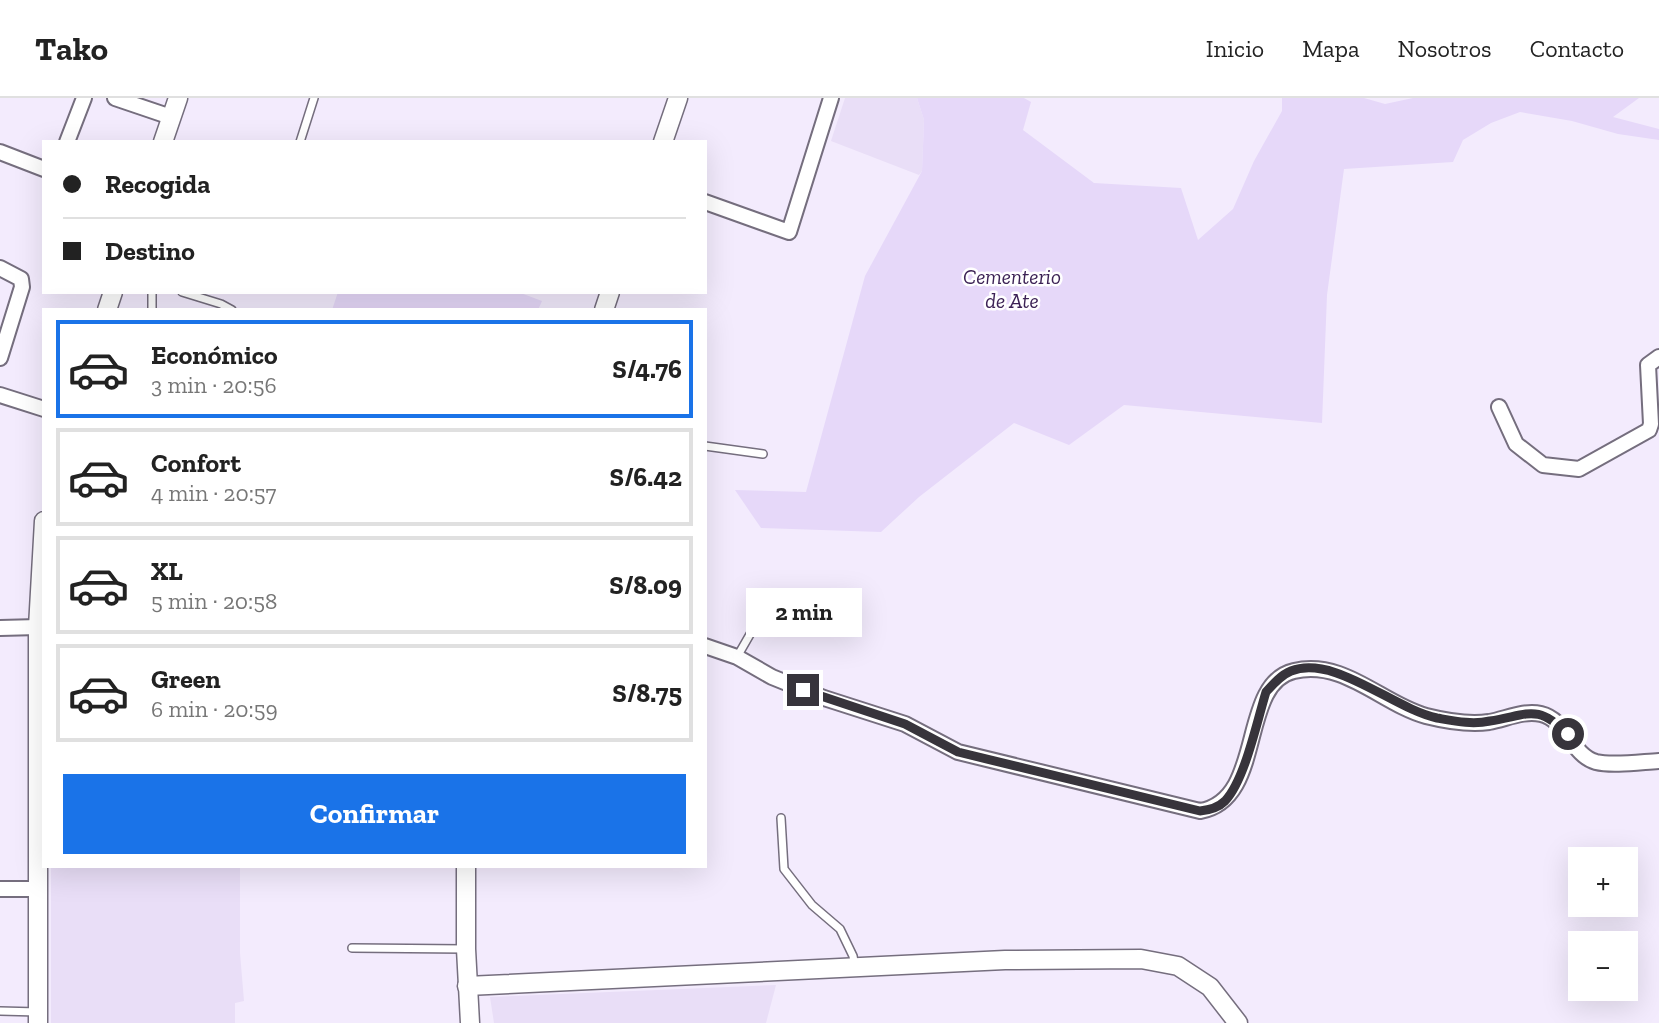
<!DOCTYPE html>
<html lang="es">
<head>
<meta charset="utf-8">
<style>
  :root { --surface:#fff; --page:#f2f2f2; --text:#222; --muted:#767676; --line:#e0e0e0; --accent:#1a73e8 }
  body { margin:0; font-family:"Zilla Slab",serif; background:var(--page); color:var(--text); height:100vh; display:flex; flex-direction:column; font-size:26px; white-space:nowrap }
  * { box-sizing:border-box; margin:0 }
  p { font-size:23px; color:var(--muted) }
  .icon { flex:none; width:38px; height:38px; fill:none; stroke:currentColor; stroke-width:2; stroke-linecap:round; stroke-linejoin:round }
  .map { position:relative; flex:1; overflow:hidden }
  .details { position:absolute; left:42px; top:210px; width:665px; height:560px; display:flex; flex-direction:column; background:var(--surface); border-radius:0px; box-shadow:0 7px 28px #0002 }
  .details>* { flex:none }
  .guide { position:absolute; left:42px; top:42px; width:665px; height:154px; border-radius:0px; box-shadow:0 7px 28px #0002; display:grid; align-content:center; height:154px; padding:0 21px; background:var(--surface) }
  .fabs { position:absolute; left:1568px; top:749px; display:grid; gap:14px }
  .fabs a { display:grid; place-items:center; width:70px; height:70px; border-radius:0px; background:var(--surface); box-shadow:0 7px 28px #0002; font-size:35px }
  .end { position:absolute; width:32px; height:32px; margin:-16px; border:9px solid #37343b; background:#fff; box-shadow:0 0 0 4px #fff }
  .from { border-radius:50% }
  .bubble { position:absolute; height:49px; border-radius:0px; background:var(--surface); box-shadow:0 7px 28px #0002; font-size:23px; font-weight:800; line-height:49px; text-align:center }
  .guide b { display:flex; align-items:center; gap:24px; height:66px; font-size:26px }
  .guide b+b { border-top:2px solid var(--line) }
  .guide i { width:18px; height:18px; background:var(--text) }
  ul { padding:12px 0 0; list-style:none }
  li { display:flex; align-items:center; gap:21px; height:98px; margin:0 14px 10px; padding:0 7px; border:4px solid var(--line); border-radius:0px }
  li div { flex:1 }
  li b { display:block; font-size:26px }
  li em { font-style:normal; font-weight:800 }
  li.on { border-color:var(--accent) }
  li>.icon { width:63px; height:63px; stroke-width:1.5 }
  .primary-button { display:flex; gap:14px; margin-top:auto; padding:14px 21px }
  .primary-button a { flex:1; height:80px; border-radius:0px; background:var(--accent); color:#fff; font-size:28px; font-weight:800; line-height:80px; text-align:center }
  header { display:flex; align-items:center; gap:42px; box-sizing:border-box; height:98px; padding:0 35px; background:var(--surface); border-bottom:2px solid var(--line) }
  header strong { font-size:33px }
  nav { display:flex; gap:38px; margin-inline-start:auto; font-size:24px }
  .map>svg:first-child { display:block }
  .built { fill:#e9def7 }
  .green { fill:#e6d8f9 }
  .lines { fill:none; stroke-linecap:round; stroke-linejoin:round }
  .service-casing { stroke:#756e7e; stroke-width:10 }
  .minor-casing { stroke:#756e7e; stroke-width:18 }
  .tertiary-casing { stroke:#756e7e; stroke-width:21 }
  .service { stroke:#fff; stroke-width:7 }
  .minor { stroke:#fff; stroke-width:14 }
  .tertiary { stroke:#fff; stroke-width:18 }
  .route { stroke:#37343b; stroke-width:9 }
  .labels { text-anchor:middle; stroke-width:5; stroke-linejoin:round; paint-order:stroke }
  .park-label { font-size:21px; font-style:italic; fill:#3c2255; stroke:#fff }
</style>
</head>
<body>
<header>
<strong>Tako</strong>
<nav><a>Inicio</a><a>Mapa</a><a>Nosotros</a><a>Contacto</a></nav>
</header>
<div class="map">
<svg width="1659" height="925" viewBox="0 0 1659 925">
  <rect width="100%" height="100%" fill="#f3ebfd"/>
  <!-- built -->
  <g class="built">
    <path d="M845,0h72l7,22 -2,51 -3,4 -88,-34z"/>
    <path d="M51,768h189v87l4,48 -9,2v20h-184z"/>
    <path d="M776,887l-10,38h-272l-4,-26z"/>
  </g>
  <!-- green -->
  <g class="green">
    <path d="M917,0h107l7,4 -8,28 71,53 87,5 17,52 35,-31 21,-48 28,-50v-13h82l21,6 28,-6h226l-26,19 46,12v11l-41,-6 -46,-13 -52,-9 -29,11 -28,17 -10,22 -109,7 -17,126 -5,128 -198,-18 -55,40 -55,-22 -95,74 -38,35 -120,-4 -26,-38 71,2 59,-216 57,-105 2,-51z"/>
    <path d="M338,194h180l24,9 -4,9h-206z"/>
  </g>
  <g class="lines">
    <defs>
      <g id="service">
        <path d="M300,44l14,-44"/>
        <path d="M152,194v18"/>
        <path d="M182,194l39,12 11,6"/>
        <path d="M705,348l58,8"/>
        <path d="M737,559l23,-40 33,-18"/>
        <path d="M781,720l3,51 28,36 28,24 13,27 2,11"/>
        <path d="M352,850l113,1"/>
        <path d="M0,913l38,1"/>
      </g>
      <g id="minor">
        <path d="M115,0l56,19"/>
        <path d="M67,44l17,-44"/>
        <path d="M0,54l44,17"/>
        <path d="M705,104l84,30 42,-134"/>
        <path d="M0,170l21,11 1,8 -22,71"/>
        <path d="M0,297l44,14"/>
        <path d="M1499,309l17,37 27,21 36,4 70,-39 2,-6 -3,-59 11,-8"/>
        <path d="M0,530l38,-1"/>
        <path d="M705,548l32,11 35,20 52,21 81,26 53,28 242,59c66,-11 38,-127 94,-140 50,-12 88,33 132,45 20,5 43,9 63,6 17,-3 35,-12 52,-8 26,6 30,41 55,48 16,4 45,0 63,-1"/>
        <path d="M0,791h38"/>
      </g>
      <g id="tertiary">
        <path d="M163,44l15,-44"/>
        <path d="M663,44l15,-44"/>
        <path d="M107,212l6,-18"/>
        <path d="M604,212l6,-18"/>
        <path d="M466,768v83l4,74"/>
        <path d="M467,888l538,-26 136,-1 37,7 32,21 28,36"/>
        <path d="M38,925v-396l6,-106"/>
      </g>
    </defs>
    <!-- service casing -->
    <use href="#service" class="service-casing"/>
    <!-- minor casing -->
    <use href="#minor" class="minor-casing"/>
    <!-- tertiary casing -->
    <use href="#tertiary" class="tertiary-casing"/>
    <!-- service -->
    <use href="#service" class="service"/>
    <!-- minor -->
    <use href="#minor" class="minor"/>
    <!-- tertiary -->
    <use href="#tertiary" class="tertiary"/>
  </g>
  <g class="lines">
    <!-- route -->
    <path class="route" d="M803,592l102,34 53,28 242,59c10,-1 18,-3 25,-10 20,-21 32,-80 41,-109 7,-8 15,-17 25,-21 43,-17 103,38 146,47 17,3 35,7 53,3 39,-6 46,-18 78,13"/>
  </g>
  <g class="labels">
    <!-- park labels -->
    <g class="park-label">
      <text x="1012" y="186">Cementerio<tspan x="1012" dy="24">de Ate</tspan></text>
    </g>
  </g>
</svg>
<div class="fabs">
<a>+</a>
<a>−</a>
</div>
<i class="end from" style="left:1568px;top:636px"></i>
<i class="end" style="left:803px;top:592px"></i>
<div class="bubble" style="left:746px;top:490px;width:116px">2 min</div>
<div class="guide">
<b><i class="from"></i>Recogida</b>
<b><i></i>Destino</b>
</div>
<section class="details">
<ul>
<li class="on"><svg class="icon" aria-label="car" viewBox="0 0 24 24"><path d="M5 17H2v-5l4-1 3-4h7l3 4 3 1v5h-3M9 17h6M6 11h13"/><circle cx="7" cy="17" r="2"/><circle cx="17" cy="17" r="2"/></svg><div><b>Económico</b><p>3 min · 20:56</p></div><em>S/4.76</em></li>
<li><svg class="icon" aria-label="car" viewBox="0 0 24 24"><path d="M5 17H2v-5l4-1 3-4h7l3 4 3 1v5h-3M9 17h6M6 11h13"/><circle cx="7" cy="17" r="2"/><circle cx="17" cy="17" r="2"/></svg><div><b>Confort</b><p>4 min · 20:57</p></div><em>S/6.42</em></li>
<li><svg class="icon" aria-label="car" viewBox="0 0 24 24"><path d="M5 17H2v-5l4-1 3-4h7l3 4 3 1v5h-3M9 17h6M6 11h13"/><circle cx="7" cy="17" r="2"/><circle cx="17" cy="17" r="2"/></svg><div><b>XL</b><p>5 min · 20:58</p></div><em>S/8.09</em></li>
<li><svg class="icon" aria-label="car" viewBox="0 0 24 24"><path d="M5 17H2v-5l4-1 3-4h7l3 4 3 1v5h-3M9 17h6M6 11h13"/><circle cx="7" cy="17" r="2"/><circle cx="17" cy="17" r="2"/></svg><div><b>Green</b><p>6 min · 20:59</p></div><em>S/8.75</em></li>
</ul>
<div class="primary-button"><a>Confirmar</a></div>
</section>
</div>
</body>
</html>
